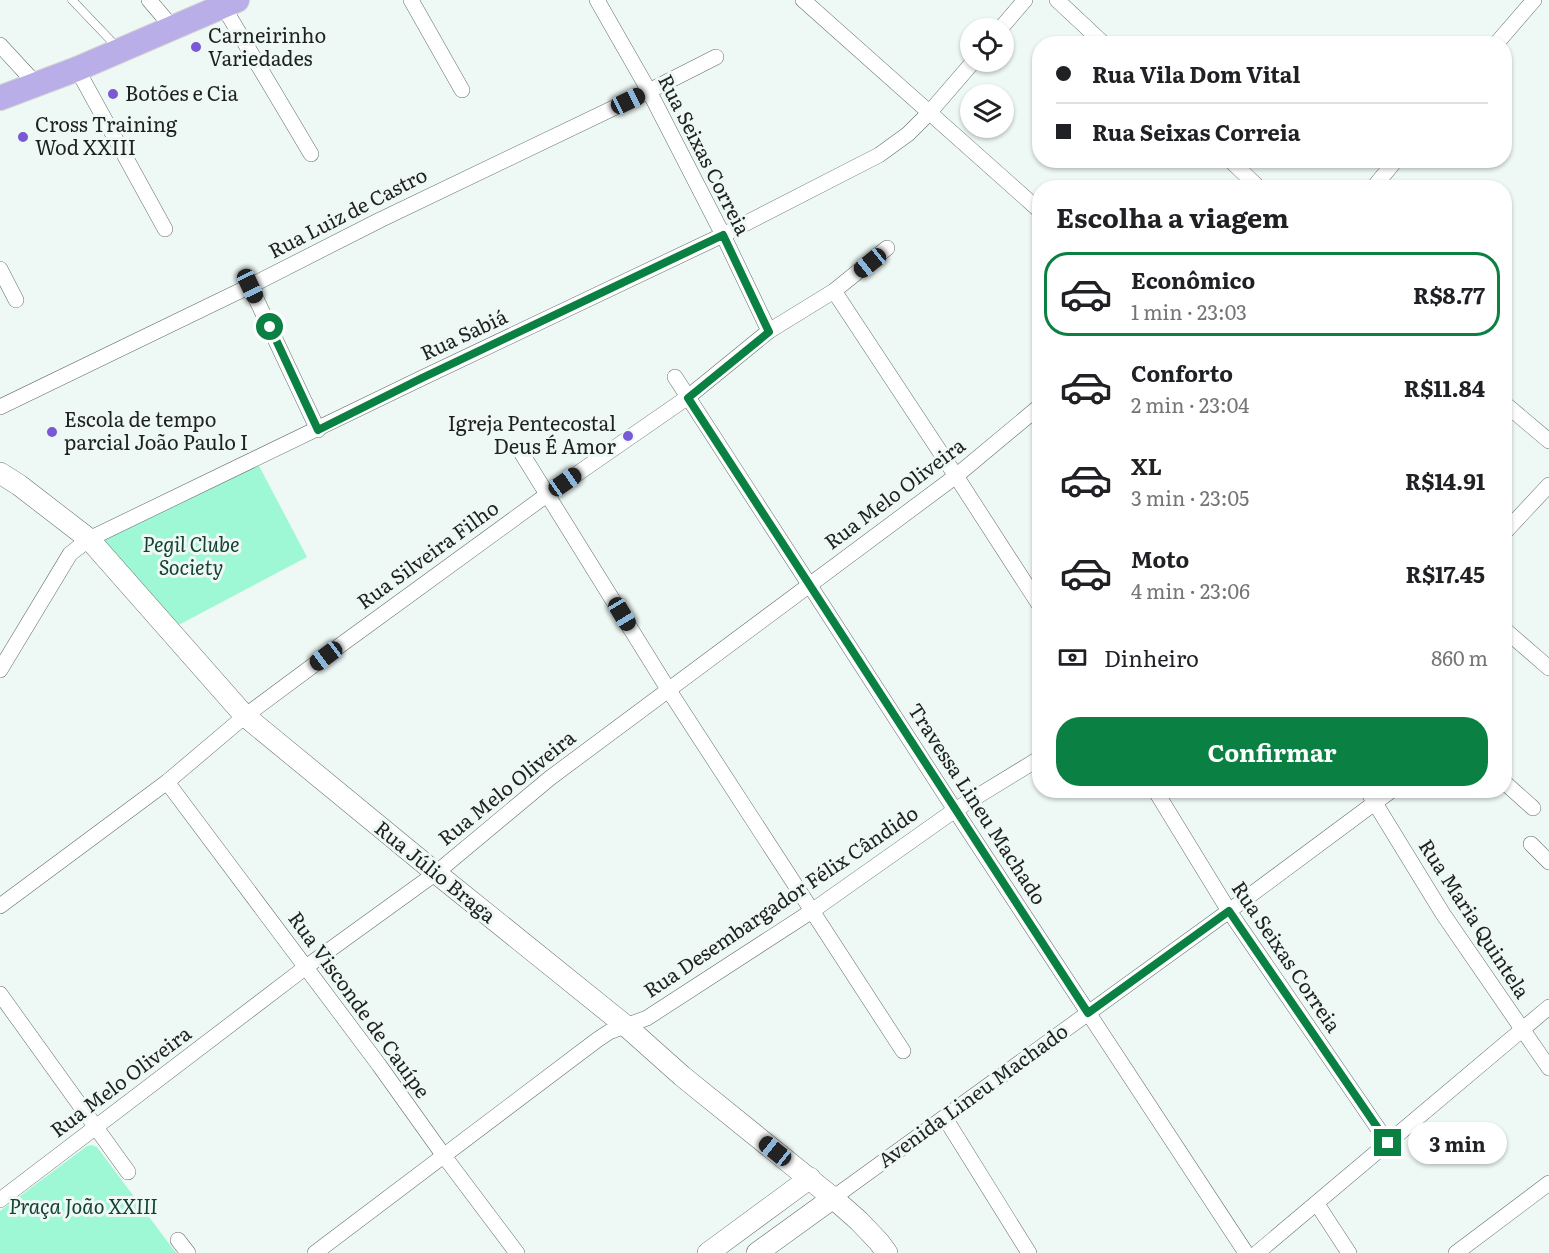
<!DOCTYPE html>
<html lang="pt">
<head>
<meta charset="utf-8">
<style>
  :root { --surface:#fff; --page:#f6f6f6; --text:#202124; --muted:#757577; --line:#e0e0e0; --accent:#0b8043 }
  body { margin:0; font-family:Literata,serif; background:var(--page); color:var(--text); height:100vh; display:flex; flex-direction:column; font-size:22px; white-space:nowrap }
  * { box-sizing:border-box; margin:0 }
  p { font-size:20px; color:var(--muted) }
  .icon { flex:none; width:33px; height:33px; fill:none; stroke:currentColor; stroke-width:2; stroke-linecap:round; stroke-linejoin:round }
  .map { position:relative; flex:1; overflow:hidden }
  .details { position:absolute; left:1032px; top:180px; width:480px; height:618px; display:flex; flex-direction:column; background:var(--surface); border-radius:24px; box-shadow:0 2px 4px #0004 }
  .details>* { flex:none }
  .banner { position:absolute; left:1032px; top:36px; width:480px; height:132px; border-radius:24px; box-shadow:0 2px 4px #0004; display:grid; align-content:center; height:132px; padding:0 24px; background:var(--surface) }
  .tools { position:absolute; left:960px; top:18px; display:grid; gap:12px }
  .tools a { display:grid; place-items:center; width:54px; height:54px; border-radius:50%; background:var(--surface); box-shadow:0 2px 4px #0004; font-size:30px }
  .end { position:absolute; width:27px; height:27px; margin:-14px; border:8px solid #0b8043; background:#fff; box-shadow:0 0 0 3px #fff }
  .from { border-radius:50% }
  .bubble { position:absolute; height:42px; border-radius:21px; background:var(--surface); box-shadow:0 2px 4px #0004; font-size:20px; font-weight:700; line-height:42px; text-align:center }
  .car { position:absolute; width:18px; height:36px; margin:-18px -9px; border-radius:8px; box-shadow:0 0 4px 2px #0007; background:linear-gradient(#222 24%,#8ab4d8 0 40%,#222 0 76%,#8ab4d8 0 86%,#222 0) }
  .banner b { display:flex; align-items:center; gap:21px; height:57px; font-size:22px }
  .banner b+b { border-top:2px solid var(--line) }
  .banner i { width:15px; height:15px; background:var(--text) }
  ul { padding:0; list-style:none }
  li { display:flex; align-items:center; gap:18px; height:84px; margin:0 12px 9px; padding:0 12px; border:3px solid transparent; border-radius:24px }
  li div { flex:1 }
  li b { display:block; font-size:22px }
  li em { font-style:normal; font-weight:700 }
  li.on { border-color:var(--accent) }
  li>.icon { width:54px; height:54px; stroke-width:1.5 }
  h2 { padding:0 24px; font-size:27px; line-height:72px }
  .pay { display:flex; align-items:center; gap:15px; height:66px; padding:0 24px; font-size:22px }
  .pay p { margin-inline-start:auto }
  .action { display:flex; gap:12px; margin-top:auto; padding:12px 24px }
  .action a { flex:1; height:69px; border-radius:24px; background:var(--accent); color:#fff; font-size:24px; font-weight:700; line-height:69px; text-align:center }
  .map>svg:first-child { display:block }
  .green { fill:#9ff8d5 }
  .lines { fill:none; stroke-linecap:round; stroke-linejoin:round }
  .lane-casing { stroke:#666e6b; stroke-width:9 }
  .street-casing { stroke:#666e6b; stroke-width:16 }
  .secondary-casing { stroke:#666e6b; stroke-width:22 }
  .primary-casing { stroke:#d2d3d2; stroke-width:26 }
  .lane { stroke:#fff; stroke-width:8 }
  .street { stroke:#fff; stroke-width:15 }
  .secondary { stroke:#fff; stroke-width:21 }
  .primary { stroke:#baaee8; stroke-width:24 }
  .route { stroke:#0b8043; stroke-width:8 }
  .poi-dot { fill:#795ad4; stroke:#eef8f4; stroke-width:2 }
  .labels { text-anchor:middle; stroke-width:6; stroke-linejoin:round; paint-order:stroke }
  .poi-label { font-size:20px; fill:#1e2120; stroke:#eef8f4; text-anchor:start }
  .street-label { font-size:20px; fill:#1e2120; stroke:#eef8f4 }
  .park-label { font-size:20px; font-style:italic; fill:#134132; stroke:#eef8f4 }
</style>
</head>
<body>
<div class="map">
<svg width="1549" height="1253" viewBox="0 0 1549 1253">
  <rect width="100%" height="100%" fill="#eef8f4"/>
  <!-- green -->
  <g class="green">
    <path d="M258,464l49,93 -136,72 -76,-87z"/>
    <path d="M92,1145l5,2 79,106h-176v-42l87,-65z"/>
  </g>
  <g class="lines">
    <defs>
      <path id="lane" d="M72,0l45,47"/>
      <g id="street">
        <path d="M149,0l23,27"/>
        <path d="M411,0l51,90"/>
        <path d="M597,0l52,91 74,144 46,96"/>
        <path d="M803,0l237,211"/>
        <path d="M1057,0l47,44"/>
        <path d="M223,6l88,148"/>
        <path d="M1001,28l24,-28"/>
        <path d="M1496,44l38,-44"/>
        <path d="M0,45l36,39"/>
        <path d="M77,69l88,160"/>
        <path d="M1230,160l29,28"/>
        <path d="M1373,188l23,-28"/>
        <path d="M0,269l16,31"/>
        <path d="M250,286l68,144"/>
        <path d="M834,291l122,185 84,130"/>
        <path d="M675,377l280,433 291,443"/>
        <path d="M1504,403l45,38"/>
        <path d="M0,407l250,-121 130,-66 269,-129 67,-34"/>
        <path d="M519,449l149,240 235,362"/>
        <path d="M1504,533l45,-48"/>
        <path d="M1504,629l45,39"/>
        <path d="M0,670l70,-116 19,-15 333,-161 301,-143 156,-80 29,-21 21,-21 44,-51"/>
        <path d="M167,782l212,283 65,91 73,97"/>
        <path d="M1504,782l29,26"/>
        <path d="M1155,790l74,121 159,232"/>
        <path d="M1367,790l76,124 106,154"/>
        <path d="M1531,844l18,18"/>
        <path d="M0,906l167,-124 78,-66 97,-72 206,-150 140,-97 81,-66 65,-40 53,-43"/>
        <path d="M0,994l128,178"/>
        <path d="M945,1118l84,135"/>
        <path d="M833,1198l396,-287 163,-121"/>
        <path d="M0,1200l306,-233 130,-94 114,-95 406,-302 84,-70"/>
        <path d="M1317,1204l32,49"/>
        <path d="M178,1240l10,13"/>
        <path d="M315,1253l282,-213 12,-8 38,-14 165,-107 143,-101 85,-52"/>
        <path d="M1257,1253l292,-246"/>
        <path d="M1456,1253l93,-70"/>
      </g>
      <g id="secondary">
        <path d="M0,473l19,12 70,54 156,177 191,157 190,153 56,50 151,122 26,23 20,21 8,11"/>
        <path d="M708,1253l102,-75"/>
        <path d="M757,1253l76,-55"/>
      </g>
      <path id="primary" d="M0,98l77,-29 160,-69"/>
    </defs>
    <!-- lane casing -->
    <use href="#lane" class="lane-casing"/>
    <!-- street casing -->
    <use href="#street" class="street-casing"/>
    <!-- secondary casing -->
    <use href="#secondary" class="secondary-casing"/>
    <!-- primary casing -->
    <use href="#primary" class="primary-casing"/>
    <!-- lane -->
    <use href="#lane" class="lane"/>
    <!-- street -->
    <use href="#street" class="street"/>
    <!-- secondary -->
    <use href="#secondary" class="secondary"/>
    <!-- primary -->
    <use href="#primary" class="primary"/>
  </g>
  <g class="lines">
    <!-- route -->
    <path class="route" d="M270,327l48,103 104,-52 301,-143 46,97 -81,66 400,615 141,-102 159,232"/>
  </g>
  <!-- markers -->
  <g class="poi-dot">
    <circle cx="196" cy="47" r="6"/>
    <circle cx="113" cy="94" r="6"/>
    <circle cx="23" cy="137" r="6"/>
    <circle cx="52" cy="432" r="6"/>
    <circle cx="628" cy="436" r="6"/>
  </g>
  <g class="labels">
    <!-- poi labels -->
    <g class="poi-label">
      <text x="208" y="43">Carneirinho<tspan x="208" dy="23">Variedades</tspan></text>
      <text x="125" y="101">Botões e Cia</text>
      <text x="35" y="132">Cross Training<tspan x="35" dy="23">Wod XXIII</tspan></text>
      <text x="64" y="427">Escola de tempo<tspan x="64" dy="23">parcial João Paulo I</tspan></text>
      <text x="616" y="431" text-anchor="end">Igreja Pentecostal<tspan x="616" dy="23">Deus É Amor</tspan></text>
    </g>
    <!-- street labels -->
    <g class="street-label">
      <text transform="translate(704 155) rotate(63)" y="7">Rua Seixas Correia</text>
      <text transform="translate(348 213) rotate(-27)" y="7">Rua Luiz de Castro</text>
      <text transform="translate(464 335) rotate(-25)" y="7">Rua Sabiá</text>
      <text transform="translate(895 494) rotate(-37)" y="7">Rua Melo Oliveira</text>
      <text transform="translate(428 555) rotate(-36)" y="7">Rua Silveira Filho</text>
      <text transform="translate(507 788) rotate(-39)" y="7">Rua Melo Oliveira</text>
      <text transform="translate(977 804) rotate(57)" y="7">Travessa Lineu Machado</text>
      <text transform="translate(435 872) rotate(39)" y="7">Rua Júlio Braga</text>
      <text transform="translate(781 902) rotate(-34)" y="7">Rua Desembargador Félix Cândido</text>
      <text transform="translate(1474 919) rotate(57)" y="7">Rua Maria Quintela</text>
      <text transform="translate(1286 957) rotate(56)" y="7">Rua Seixas Correia</text>
      <text transform="translate(359 1005) rotate(54)" y="7">Rua Visconde de Cauípe</text>
      <text transform="translate(121 1082) rotate(-37)" y="7">Rua Melo Oliveira</text>
      <text transform="translate(973 1096) rotate(-36)" y="7">Avenida Lineu Machado</text>
    </g>
    <!-- park labels -->
    <g class="park-label">
      <text x="191" y="552">Pegil Clube<tspan x="191" dy="23">Society</tspan></text>
      <text x="83" y="1214">Praça João XXIII</text>
    </g>
  </g>
</svg>
<div class="tools">
<a><svg class="icon" aria-label="locate" viewBox="0 0 24 24"><circle cx="12" cy="12" r="6"/><path d="M12 2v4M12 18v4M2 12h4M18 12h4"/></svg></a>
<a><svg class="icon" aria-label="layers" viewBox="0 0 24 24"><path d="M12 4l9 5-9 5-9-5zM3 14l9 5 9-5"/></svg></a>
</div>
<i class="end from" style="left:270px;top:327px"></i>
<i class="end" style="left:1388px;top:1143px"></i>
<div class="bubble" style="left:1408px;top:1122px;width:99px">3 min</div>
<i class="car" style="left:628px;top:101px;rotate:64deg"></i>
<i class="car" style="left:870px;top:263px;rotate:231deg"></i>
<i class="car" style="left:250px;top:286px;rotate:155deg"></i>
<i class="car" style="left:565px;top:482px;rotate:55deg"></i>
<i class="car" style="left:622px;top:614px;rotate:149deg"></i>
<i class="car" style="left:326px;top:656px;rotate:233deg"></i>
<i class="car" style="left:775px;top:1151px;rotate:309deg"></i>
<div class="banner">
<b><i class="from"></i>Rua Vila Dom Vital</b>
<b><i></i>Rua Seixas Correia</b>
</div>
<section class="details">
<h2>Escolha a viagem</h2>
<ul>
<li class="on"><svg class="icon" aria-label="car" viewBox="0 0 24 24"><path d="M5 17H2v-5l4-1 3-4h7l3 4 3 1v5h-3M9 17h6M6 11h13"/><circle cx="7" cy="17" r="2"/><circle cx="17" cy="17" r="2"/></svg><div><b>Econômico</b><p>1 min · 23:03</p></div><em>R$8.77</em></li>
<li><svg class="icon" aria-label="car" viewBox="0 0 24 24"><path d="M5 17H2v-5l4-1 3-4h7l3 4 3 1v5h-3M9 17h6M6 11h13"/><circle cx="7" cy="17" r="2"/><circle cx="17" cy="17" r="2"/></svg><div><b>Conforto</b><p>2 min · 23:04</p></div><em>R$11.84</em></li>
<li><svg class="icon" aria-label="car" viewBox="0 0 24 24"><path d="M5 17H2v-5l4-1 3-4h7l3 4 3 1v5h-3M9 17h6M6 11h13"/><circle cx="7" cy="17" r="2"/><circle cx="17" cy="17" r="2"/></svg><div><b>XL</b><p>3 min · 23:05</p></div><em>R$14.91</em></li>
<li><svg class="icon" aria-label="car" viewBox="0 0 24 24"><path d="M5 17H2v-5l4-1 3-4h7l3 4 3 1v5h-3M9 17h6M6 11h13"/><circle cx="7" cy="17" r="2"/><circle cx="17" cy="17" r="2"/></svg><div><b>Moto</b><p>4 min · 23:06</p></div><em>R$17.45</em></li>
</ul>
<div class="pay"><svg class="icon" aria-label="cash" viewBox="0 0 24 24"><path d="M3 7h18v10H3z"/><circle cx="12" cy="12" r="2"/></svg>Dinheiro<p>860 m</p></div>
<div class="action"><a>Confirmar</a></div>
</section>
</div>
</body>
</html>
